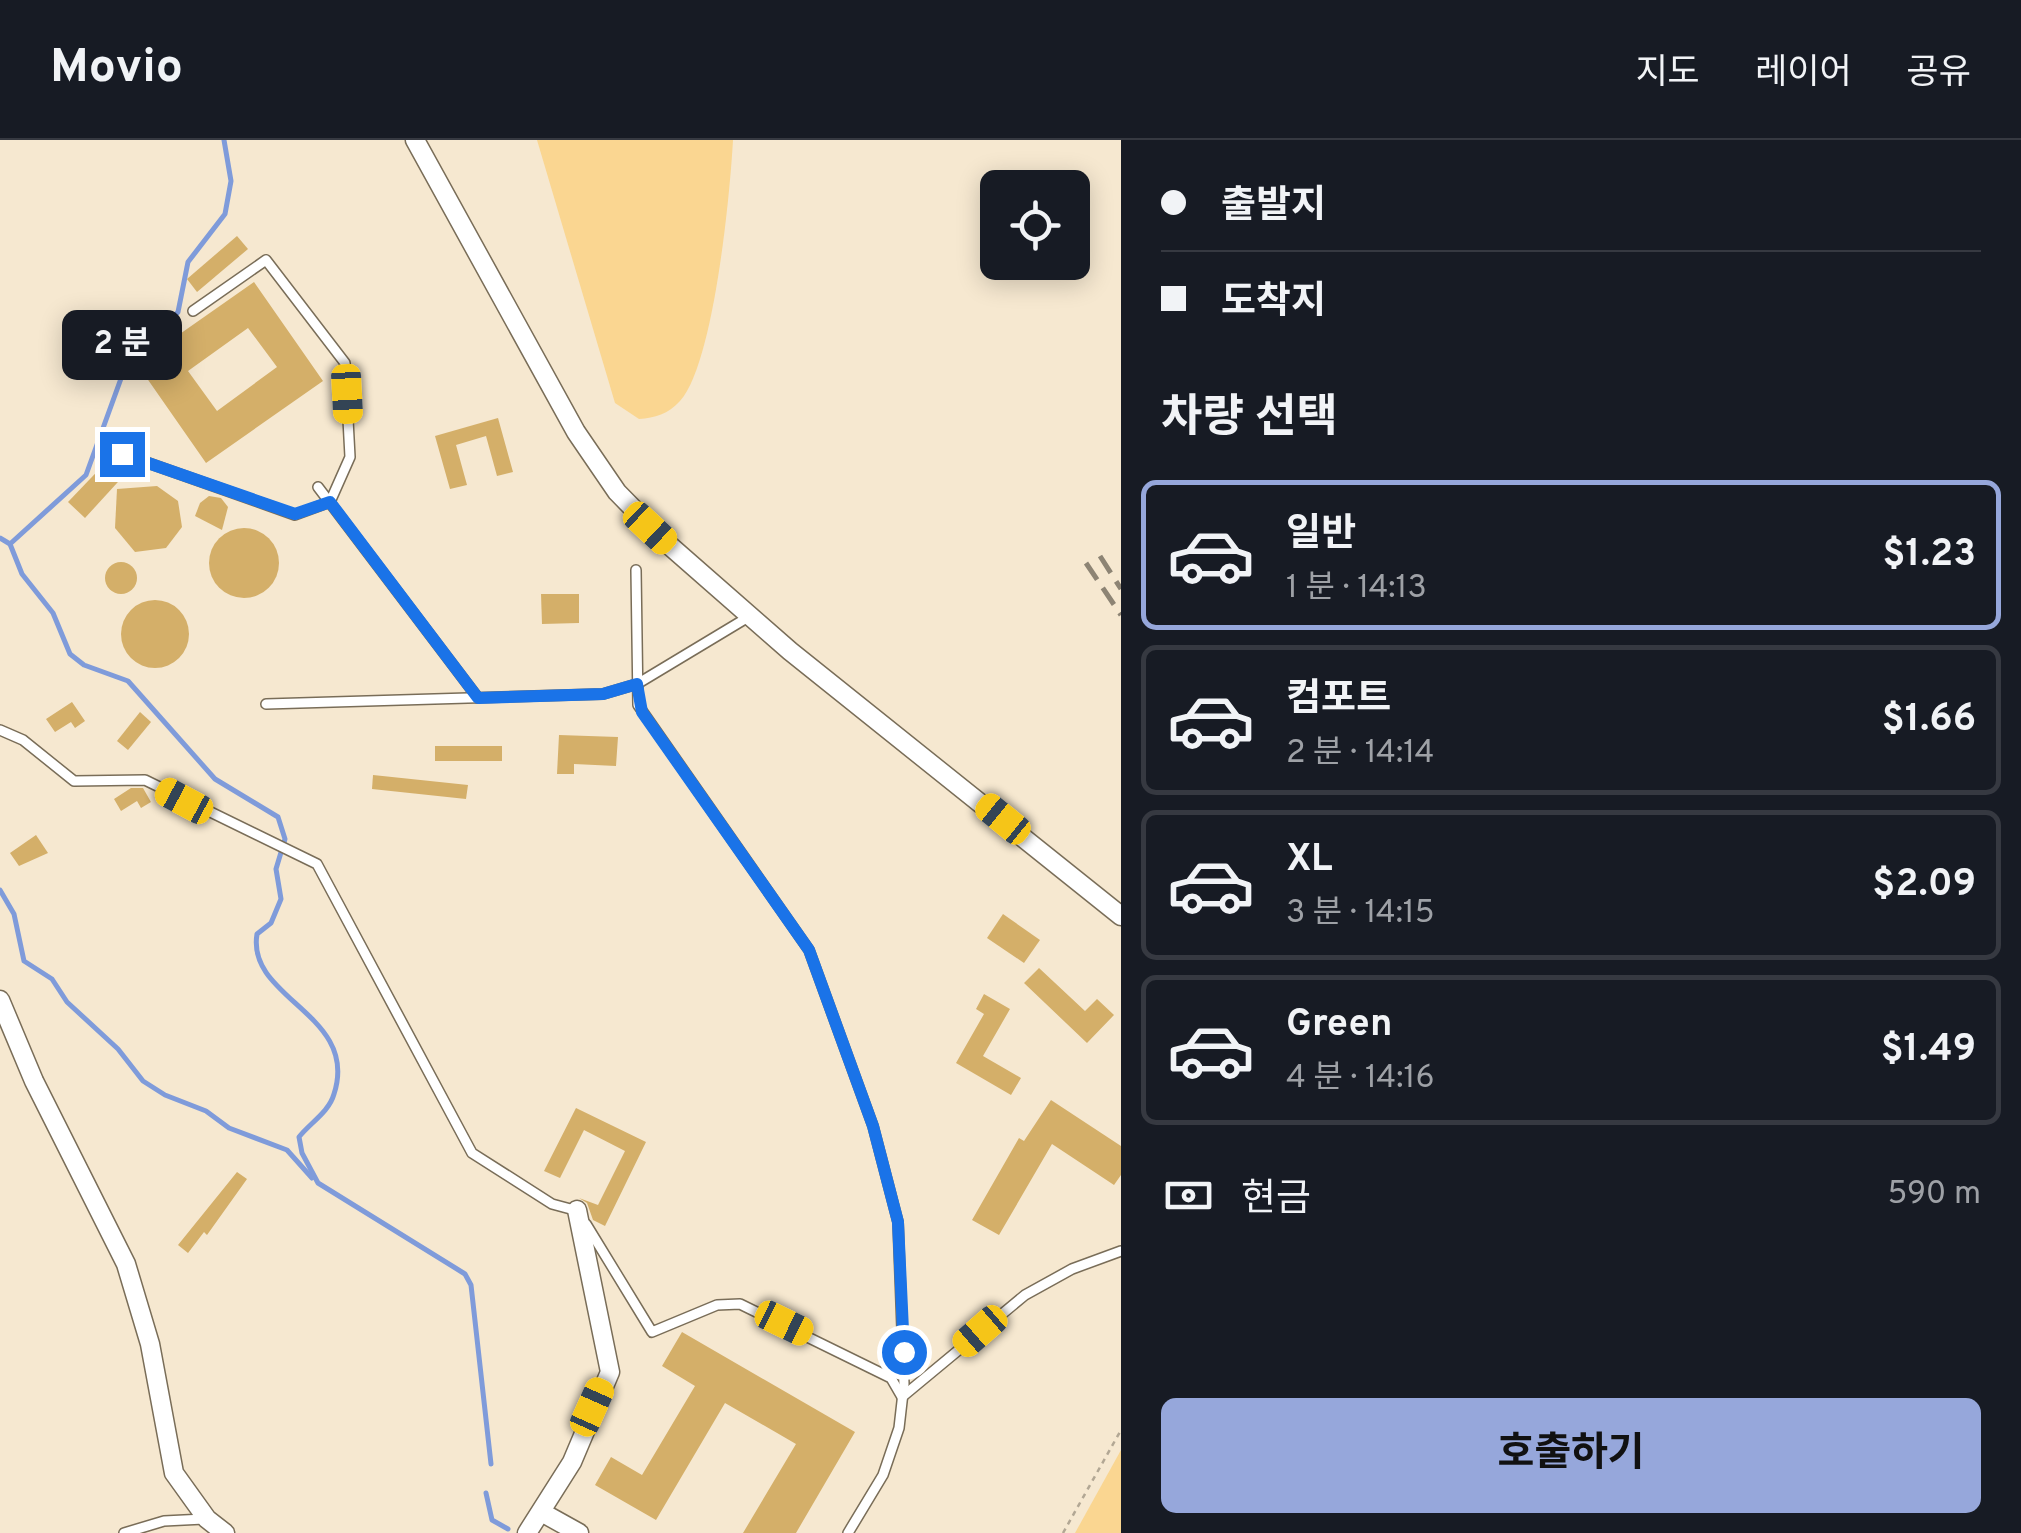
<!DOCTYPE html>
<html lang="ko">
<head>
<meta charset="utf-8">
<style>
  :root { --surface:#171b24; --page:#20242c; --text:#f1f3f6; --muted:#9ea1a6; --line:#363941; --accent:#96a7db }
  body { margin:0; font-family:Overpass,"Noto Sans KR",sans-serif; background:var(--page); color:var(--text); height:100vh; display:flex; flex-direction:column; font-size:38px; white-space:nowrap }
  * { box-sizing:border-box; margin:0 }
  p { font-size:32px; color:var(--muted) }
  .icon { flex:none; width:55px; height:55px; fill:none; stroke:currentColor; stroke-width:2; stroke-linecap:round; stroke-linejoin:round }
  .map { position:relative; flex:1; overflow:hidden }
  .sheet { display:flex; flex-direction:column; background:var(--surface); width:900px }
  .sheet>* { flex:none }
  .hud { display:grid; align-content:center; height:220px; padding:0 40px; background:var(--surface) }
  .controls { position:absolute; left:980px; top:30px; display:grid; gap:20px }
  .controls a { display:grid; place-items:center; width:110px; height:110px; border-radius:15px; background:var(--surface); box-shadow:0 5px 25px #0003; font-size:50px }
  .end { position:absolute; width:45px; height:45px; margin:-22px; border:12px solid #1a73e8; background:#fff; box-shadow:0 0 0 5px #fff }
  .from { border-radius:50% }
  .bubble { position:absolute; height:70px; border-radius:15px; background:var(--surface); box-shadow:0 5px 25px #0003; font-size:32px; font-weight:700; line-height:70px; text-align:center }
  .car { position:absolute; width:30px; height:60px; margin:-30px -15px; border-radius:12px; box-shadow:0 0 8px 2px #0007; background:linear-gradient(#f5c518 24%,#345 0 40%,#f5c518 0 76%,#345 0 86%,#f5c518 0) }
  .hud b { display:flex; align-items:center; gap:35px; height:95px; font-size:38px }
  .hud b+b { border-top:2px solid var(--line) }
  .hud i { width:25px; height:25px; background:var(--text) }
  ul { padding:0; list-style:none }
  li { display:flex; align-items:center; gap:30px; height:150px; margin:0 20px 15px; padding:0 20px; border:5px solid var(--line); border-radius:15px }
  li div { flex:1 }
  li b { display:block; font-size:38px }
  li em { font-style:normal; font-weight:700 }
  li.on { border-color:var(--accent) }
  li>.icon { width:90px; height:90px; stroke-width:1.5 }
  h2 { padding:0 40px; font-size:45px; line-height:120px }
  .pay { display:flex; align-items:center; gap:25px; height:110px; padding:0 40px; font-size:38px }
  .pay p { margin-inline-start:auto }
  .button { display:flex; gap:20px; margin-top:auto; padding:20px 40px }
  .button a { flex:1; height:115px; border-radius:15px; background:var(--accent); color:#111; font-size:40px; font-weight:700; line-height:115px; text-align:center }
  header { display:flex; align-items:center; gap:60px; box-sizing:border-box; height:140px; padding:0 50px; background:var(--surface); border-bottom:2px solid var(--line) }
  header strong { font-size:48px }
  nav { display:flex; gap:55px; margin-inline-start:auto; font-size:35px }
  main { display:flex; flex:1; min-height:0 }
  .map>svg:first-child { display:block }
  .green { fill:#fad691 }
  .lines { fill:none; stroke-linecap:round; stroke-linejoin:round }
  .stream { stroke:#7f9bda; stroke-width:5 }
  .building { fill:#d4af69; fill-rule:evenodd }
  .service-casing { stroke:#796d58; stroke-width:12 }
  .minor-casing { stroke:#796d58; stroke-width:21 }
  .path { stroke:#b2a794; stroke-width:2.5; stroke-dasharray:5 5; stroke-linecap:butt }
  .service { stroke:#fff; stroke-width:9 }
  .minor { stroke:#fff; stroke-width:18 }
  .rail { stroke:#8d8474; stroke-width:5; stroke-dasharray:20 10; stroke-linecap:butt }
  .route { stroke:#1a73e8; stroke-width:12 }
</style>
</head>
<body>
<header>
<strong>Movio</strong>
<nav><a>지도</a><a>레이어</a><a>공유</a></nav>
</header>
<main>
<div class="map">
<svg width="1121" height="1393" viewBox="0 0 1121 1393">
  <rect width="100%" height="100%" fill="#f6e8d0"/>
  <!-- green -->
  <g class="green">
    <path d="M537,0h196c-3,54 -19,223 -53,261 -12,13 -25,17 -41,18l-24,-16z"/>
    <path d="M1121,1310v83h-46z"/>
  </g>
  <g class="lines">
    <!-- stream -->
    <g class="stream">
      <path d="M0,398l10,6 12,30 31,39 17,41 14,11 44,16 87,98 63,38 7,22 -9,30 5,30 -10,24 -14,11c-11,65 103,80 77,160 -5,18 -24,29 -35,43l3,16 16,30 147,91 6,11 20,179"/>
      <path d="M10,404l76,-69 37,-102 55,-61 10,-50 37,-48 6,-33 -7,-41"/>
      <path d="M0,750l14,24 10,47 28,18 15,23 51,47 25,32 22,14 41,16 23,17 58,22 25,28"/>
      <path d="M486,1353l6,27 16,9"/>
    </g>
  </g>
  <!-- building -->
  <g class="building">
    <path d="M237,96l11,13 -51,43 -10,-13z"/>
    <path d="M254,142l69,99 -117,82 -69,-99zM248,188l29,39 -60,44 -29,-40z"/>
    <path d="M498,278l15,54 -16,4 -11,-40 -30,9 11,40 -17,4 -15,-53z"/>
    <path d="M112,316l16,15 -43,47 -17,-16z"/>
    <path d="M157,346l21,15 4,26 -16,21 -31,4 -20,-24 2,-39z"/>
    <path d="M209,356l12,2 7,9 -6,23 -27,-14 5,-13z"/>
    <circle cx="244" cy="423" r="35"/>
    <circle cx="121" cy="438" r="16"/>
    <path d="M541,454h38v29l-37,1z"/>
    <circle cx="155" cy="494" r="34"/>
    <path d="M72,562l13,19 -10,7 -4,-6 -16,10 -9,-13z"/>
    <path d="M140,572l11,10 -23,28 -11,-9z"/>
    <path d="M559,595l59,2 -2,29 -42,-2v10h-17z"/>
    <rect x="435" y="606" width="67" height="15"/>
    <path d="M373,635l95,10 -2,14 -94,-10z"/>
    <path d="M131,648h12l8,14 -10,6 -4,-7 -16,10 -7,-12z"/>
    <path d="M36,695l12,18 -29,13 -9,-13z"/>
    <path d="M1003,774l37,26 -16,23 -37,-25z"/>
    <path d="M1039,828l46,43 12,-12 17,16 -27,28 -63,-60z"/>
    <path d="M984,854l26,15 -27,47 38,22 -10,17 -55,-32 28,-49 -8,-5z"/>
    <path d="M1051,960l70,46v29l-7,10 -62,-41 -53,91 -27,-15 47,-82 5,3z"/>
    <path d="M576,968l70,34 -41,84 -12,-6 -6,-17 -8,-5 19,7 27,-54 -41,-21 -24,48 -16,-7z"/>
    <path d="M237,1032l10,7 -40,56 -3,-3 -16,21 -10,-8z"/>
    <path d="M682,1192l173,100 -59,101h-53l53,-89 -71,-41 -69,117 -61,-35 16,-28 31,18 53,-89 -33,-20z"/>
  </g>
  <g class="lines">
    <defs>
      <g id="service">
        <path d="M123,314l172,61 35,-13 20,-45 -5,-94 -79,-103 -73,51"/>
        <path d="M318,347l160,211"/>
        <path d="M636,430l2,135 171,245 64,176 25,96 6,162 -5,44 -16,47 -35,58"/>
        <path d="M266,564l337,-10 34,-10 113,-68"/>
        <path d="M0,590l23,10 51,41 71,-1 172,84 155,289 80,51 26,7"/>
        <path d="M586,1084l66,108 65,-27 23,-1 151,74 11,19 123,-102 47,-26 49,-18"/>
        <path d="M124,1393l40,-12 40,-2"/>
      </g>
      <g id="minor">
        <path d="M415,0l161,292 41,60 52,53 121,106 331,265"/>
        <path d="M0,860l34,81 92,183 24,80 24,129 33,46 18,14"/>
        <path d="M543,1373l36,20"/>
        <path d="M527,1393l45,-71 38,-90 -33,-162"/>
      </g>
    </defs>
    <!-- service casing -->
    <use href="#service" class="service-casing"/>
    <!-- minor casing -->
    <use href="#minor" class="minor-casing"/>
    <!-- path -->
    <path class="path" d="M1063,1393l58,-103"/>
    <!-- service -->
    <use href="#service" class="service"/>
    <!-- minor -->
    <use href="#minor" class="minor"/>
    <!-- rail -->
    <g class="rail">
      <path d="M1100,416l21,33"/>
      <path d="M1086,423l35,52"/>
    </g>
  </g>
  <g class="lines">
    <!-- route -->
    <path class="route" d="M122,314l173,60 35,-12 148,196 125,-4 34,-10 5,28 167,238 64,176 25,96 6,130"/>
  </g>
</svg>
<div class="controls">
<a><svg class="icon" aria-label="locate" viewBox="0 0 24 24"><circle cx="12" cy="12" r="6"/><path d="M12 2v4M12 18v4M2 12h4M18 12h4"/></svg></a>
</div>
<i class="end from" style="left:904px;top:1212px"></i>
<i class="end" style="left:122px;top:314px"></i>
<div class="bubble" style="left:62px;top:170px;width:120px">2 분</div>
<i class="car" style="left:347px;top:254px;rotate:177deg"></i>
<i class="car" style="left:650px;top:388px;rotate:133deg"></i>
<i class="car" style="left:184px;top:661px;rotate:298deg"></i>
<i class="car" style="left:1003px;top:679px;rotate:309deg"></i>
<i class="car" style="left:784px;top:1183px;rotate:116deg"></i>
<i class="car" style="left:980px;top:1191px;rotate:229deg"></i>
<i class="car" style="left:592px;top:1267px;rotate:24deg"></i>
</div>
<section class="sheet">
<div class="hud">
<b><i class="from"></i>출발지</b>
<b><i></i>도착지</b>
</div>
<h2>차량 선택</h2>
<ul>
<li class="on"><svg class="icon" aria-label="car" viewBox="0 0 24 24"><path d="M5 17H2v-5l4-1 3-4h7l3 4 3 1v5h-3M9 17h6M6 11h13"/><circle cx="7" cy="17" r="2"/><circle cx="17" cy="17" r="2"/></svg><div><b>일반</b><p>1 분 · 14:13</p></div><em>$1.23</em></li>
<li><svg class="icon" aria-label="car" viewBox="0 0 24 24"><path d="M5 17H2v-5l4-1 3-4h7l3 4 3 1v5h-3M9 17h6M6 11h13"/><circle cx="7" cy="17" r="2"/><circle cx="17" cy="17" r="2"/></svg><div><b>컴포트</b><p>2 분 · 14:14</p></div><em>$1.66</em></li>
<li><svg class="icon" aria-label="car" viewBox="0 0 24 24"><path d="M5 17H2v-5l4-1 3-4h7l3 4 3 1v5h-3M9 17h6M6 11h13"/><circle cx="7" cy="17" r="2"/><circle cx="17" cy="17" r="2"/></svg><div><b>XL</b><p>3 분 · 14:15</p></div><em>$2.09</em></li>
<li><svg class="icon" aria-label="car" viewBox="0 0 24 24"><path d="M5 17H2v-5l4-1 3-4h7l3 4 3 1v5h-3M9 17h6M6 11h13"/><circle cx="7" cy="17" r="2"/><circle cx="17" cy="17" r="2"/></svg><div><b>Green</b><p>4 분 · 14:16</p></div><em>$1.49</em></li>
</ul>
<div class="pay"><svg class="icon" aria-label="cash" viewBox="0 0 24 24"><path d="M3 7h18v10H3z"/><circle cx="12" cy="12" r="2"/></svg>현금<p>590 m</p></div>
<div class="button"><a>호출하기</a></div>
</section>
</main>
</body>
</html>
